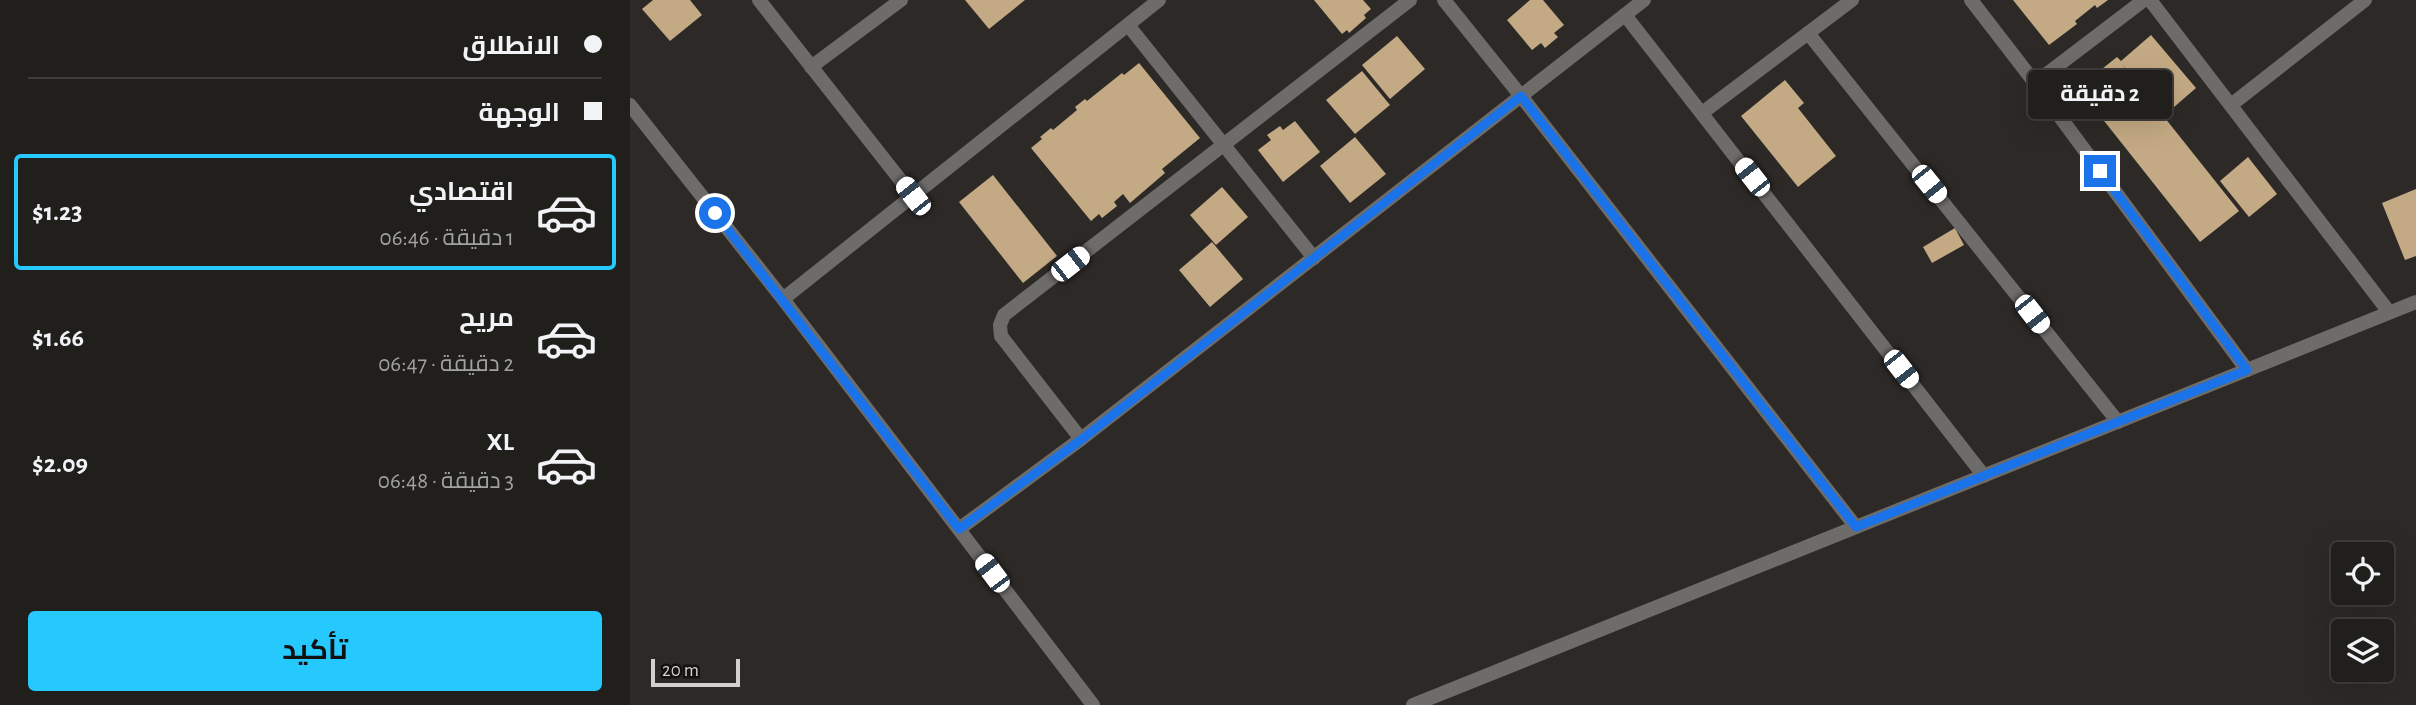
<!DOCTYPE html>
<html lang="ar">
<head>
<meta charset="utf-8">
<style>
  :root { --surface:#211f1c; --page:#2d2c29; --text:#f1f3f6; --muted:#a2a2a3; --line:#3e3d3b; --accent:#26c9fe }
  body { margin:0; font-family:"Alegreya Sans",Cairo,sans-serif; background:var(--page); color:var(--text); direction:rtl; height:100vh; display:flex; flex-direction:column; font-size:26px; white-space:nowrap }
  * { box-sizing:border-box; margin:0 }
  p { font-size:23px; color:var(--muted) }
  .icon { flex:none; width:38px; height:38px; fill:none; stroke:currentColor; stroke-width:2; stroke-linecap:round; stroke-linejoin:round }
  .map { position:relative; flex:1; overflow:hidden; direction:ltr }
  .details { display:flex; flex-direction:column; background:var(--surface); width:630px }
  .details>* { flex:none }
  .hud { display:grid; align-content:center; height:154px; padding:0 28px; background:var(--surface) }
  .tools { position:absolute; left:1701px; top:542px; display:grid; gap:14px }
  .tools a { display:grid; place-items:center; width:63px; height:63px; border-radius:7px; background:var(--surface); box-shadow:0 7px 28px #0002,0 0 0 2px var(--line); font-size:35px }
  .scale { position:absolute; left:21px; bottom:18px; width:89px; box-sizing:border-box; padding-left:7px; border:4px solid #d2d1cf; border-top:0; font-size:19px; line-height:24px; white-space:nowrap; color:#d2d1cf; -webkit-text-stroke:5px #131211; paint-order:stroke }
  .end { position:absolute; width:32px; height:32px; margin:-16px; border:9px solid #1a73e8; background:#fff; box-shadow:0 0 0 4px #fff }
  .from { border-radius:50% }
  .bubble { position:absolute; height:49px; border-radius:7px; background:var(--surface); box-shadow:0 7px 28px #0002,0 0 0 2px var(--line); font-size:23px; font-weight:700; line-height:49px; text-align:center; direction:rtl }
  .car { position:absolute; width:21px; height:42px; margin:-21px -10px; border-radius:9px; box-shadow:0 0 5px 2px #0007; background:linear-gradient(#fff 24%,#345 0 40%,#fff 0 76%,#345 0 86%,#fff 0) }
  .hud b { display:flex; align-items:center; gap:24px; height:66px; font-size:26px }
  .hud b+b { border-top:2px solid var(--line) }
  .hud i { width:18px; height:18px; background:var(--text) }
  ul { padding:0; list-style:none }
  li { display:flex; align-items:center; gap:21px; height:116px; margin:0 14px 10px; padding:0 14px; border:4px solid transparent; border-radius:7px }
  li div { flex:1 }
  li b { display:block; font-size:26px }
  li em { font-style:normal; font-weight:700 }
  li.on { border-color:var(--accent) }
  li>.icon { width:63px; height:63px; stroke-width:1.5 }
  .cta { display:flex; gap:14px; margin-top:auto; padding:14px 28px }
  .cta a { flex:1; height:80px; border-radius:7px; background:var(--accent); color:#111; font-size:28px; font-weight:700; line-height:80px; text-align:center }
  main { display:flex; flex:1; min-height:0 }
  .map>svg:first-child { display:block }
  .building { fill:#c4aa84 }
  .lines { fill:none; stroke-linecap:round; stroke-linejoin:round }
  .minor { stroke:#6d6c6a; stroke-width:14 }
  .tertiary { stroke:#6d6c6a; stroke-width:14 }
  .route { stroke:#1a73e8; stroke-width:9 }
</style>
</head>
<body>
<main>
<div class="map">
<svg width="1786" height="705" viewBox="0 0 1786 705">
  <rect width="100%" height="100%" fill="#2c2926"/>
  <!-- building -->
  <g class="building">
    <path d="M23,0h37l12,15 -32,26 -28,-32z"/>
    <path d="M335,0h60l-36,29z"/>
    <path d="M684,0h49l8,9 -7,6 2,3 -17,15 -2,-3 -5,4z"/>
    <path d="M900,0h13l21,25 -10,8 4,4 -13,11 -4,-5 -9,7 -25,-30z"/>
    <path d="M1383,0h95l-11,8 -2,-3 -20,16 2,3 -28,21z"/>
    <path d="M1521,35l45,53 -30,26 -44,-50 117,147 -39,31 -122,-154 39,-31 4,4z"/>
    <path d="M767,36l28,33 -35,30 -28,-34z"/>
    <path d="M509,63l61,75 -38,31 3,4 -35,30 -7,-9 -9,8 3,4 -15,12 -3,-4 -8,7 -60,-73 11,-9 -2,-2 11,-9 2,2 24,-20 -2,-3 10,-8 2,2 35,-28 2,2z"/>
    <path d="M732,71l28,34 -35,29 -29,-34z"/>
    <path d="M1155,80l19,23 -6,5 38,48 -38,31 -57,-71z"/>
    <path d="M665,121l25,31 -37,30 -25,-32 13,-10 -4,-5 13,-9 3,4z"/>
    <path d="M725,137l31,37 -36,29 -30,-37z"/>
    <path d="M1618,157l29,37 -28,23 -29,-36z"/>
    <path d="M363,175l64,81 -34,27 -64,-81z"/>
    <path d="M592,187l26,30 -32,28 -26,-30z"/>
    <path d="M1786,189v67l-11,4 -23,-57z"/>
    <path d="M1325,228l9,17 -32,18 -9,-16z"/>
    <path d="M582,242l31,37 -33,28 -31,-37z"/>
  </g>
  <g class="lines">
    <!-- minor -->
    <g class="minor">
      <path d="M129,0l154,196"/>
      <path d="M814,0l77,96 335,431"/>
      <path d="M1341,0l64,83 212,287"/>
      <path d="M1520,0l239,312"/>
      <path d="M995,15l359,461"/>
      <path d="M498,25l186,233"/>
      <path d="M1178,33l310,389"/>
      <path d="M181,67l90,-67"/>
      <path d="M1405,83l109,-83"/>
      <path d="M1601,105l134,-105"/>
      <path d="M1072,113l150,-113"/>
      <path d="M153,299l376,-299"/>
      <path d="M451,439l-80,-103 -1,-11 4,-10 406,-315"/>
      <path d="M329,529l122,-90 563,-439"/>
    </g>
    <!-- tertiary -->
    <g class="tertiary">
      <path d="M0,105l153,194 310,406"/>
      <path d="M783,705l1003,-403"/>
    </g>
  </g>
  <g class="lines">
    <!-- route -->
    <path class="route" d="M85,213l244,316 123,-90 439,-343 335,431 391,-157 -147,-199"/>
  </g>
</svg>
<div class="tools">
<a><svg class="icon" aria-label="locate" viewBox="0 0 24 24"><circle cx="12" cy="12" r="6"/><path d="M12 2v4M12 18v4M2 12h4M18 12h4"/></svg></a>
<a><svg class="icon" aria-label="layers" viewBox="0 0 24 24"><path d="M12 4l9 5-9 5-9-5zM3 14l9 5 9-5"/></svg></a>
</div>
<div class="scale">20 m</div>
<i class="end from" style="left:85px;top:213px"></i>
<i class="end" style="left:1470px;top:171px"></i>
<div class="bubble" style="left:1398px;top:70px;width:144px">2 دقيقة</div>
<i class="car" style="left:1122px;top:177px;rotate:322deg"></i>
<i class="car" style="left:1299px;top:184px;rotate:141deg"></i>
<i class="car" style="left:283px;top:196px;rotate:322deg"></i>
<i class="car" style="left:440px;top:264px;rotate:52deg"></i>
<i class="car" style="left:1402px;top:314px;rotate:142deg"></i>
<i class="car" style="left:1271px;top:369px;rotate:142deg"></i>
<i class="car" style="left:362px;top:573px;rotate:323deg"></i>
</div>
<section class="details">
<div class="hud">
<b><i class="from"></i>الانطلاق</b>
<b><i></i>الوجهة</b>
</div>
<ul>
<li class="on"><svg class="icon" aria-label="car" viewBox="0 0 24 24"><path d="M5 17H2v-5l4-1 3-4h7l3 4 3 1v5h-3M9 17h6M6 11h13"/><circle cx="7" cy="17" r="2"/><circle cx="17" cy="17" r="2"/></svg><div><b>اقتصادي</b><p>1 دقيقة · 06:46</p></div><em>$1.23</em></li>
<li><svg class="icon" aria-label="car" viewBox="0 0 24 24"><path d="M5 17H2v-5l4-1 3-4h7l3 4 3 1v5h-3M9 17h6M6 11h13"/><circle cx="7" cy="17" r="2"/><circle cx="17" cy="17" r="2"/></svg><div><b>مريح</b><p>2 دقيقة · 06:47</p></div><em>$1.66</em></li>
<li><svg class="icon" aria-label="car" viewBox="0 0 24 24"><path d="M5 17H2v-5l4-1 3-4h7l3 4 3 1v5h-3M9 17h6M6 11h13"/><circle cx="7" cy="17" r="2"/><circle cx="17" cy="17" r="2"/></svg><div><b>XL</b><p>3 دقيقة · 06:48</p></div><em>$2.09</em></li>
</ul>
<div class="cta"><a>تأكيد</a></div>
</section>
</main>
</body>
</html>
